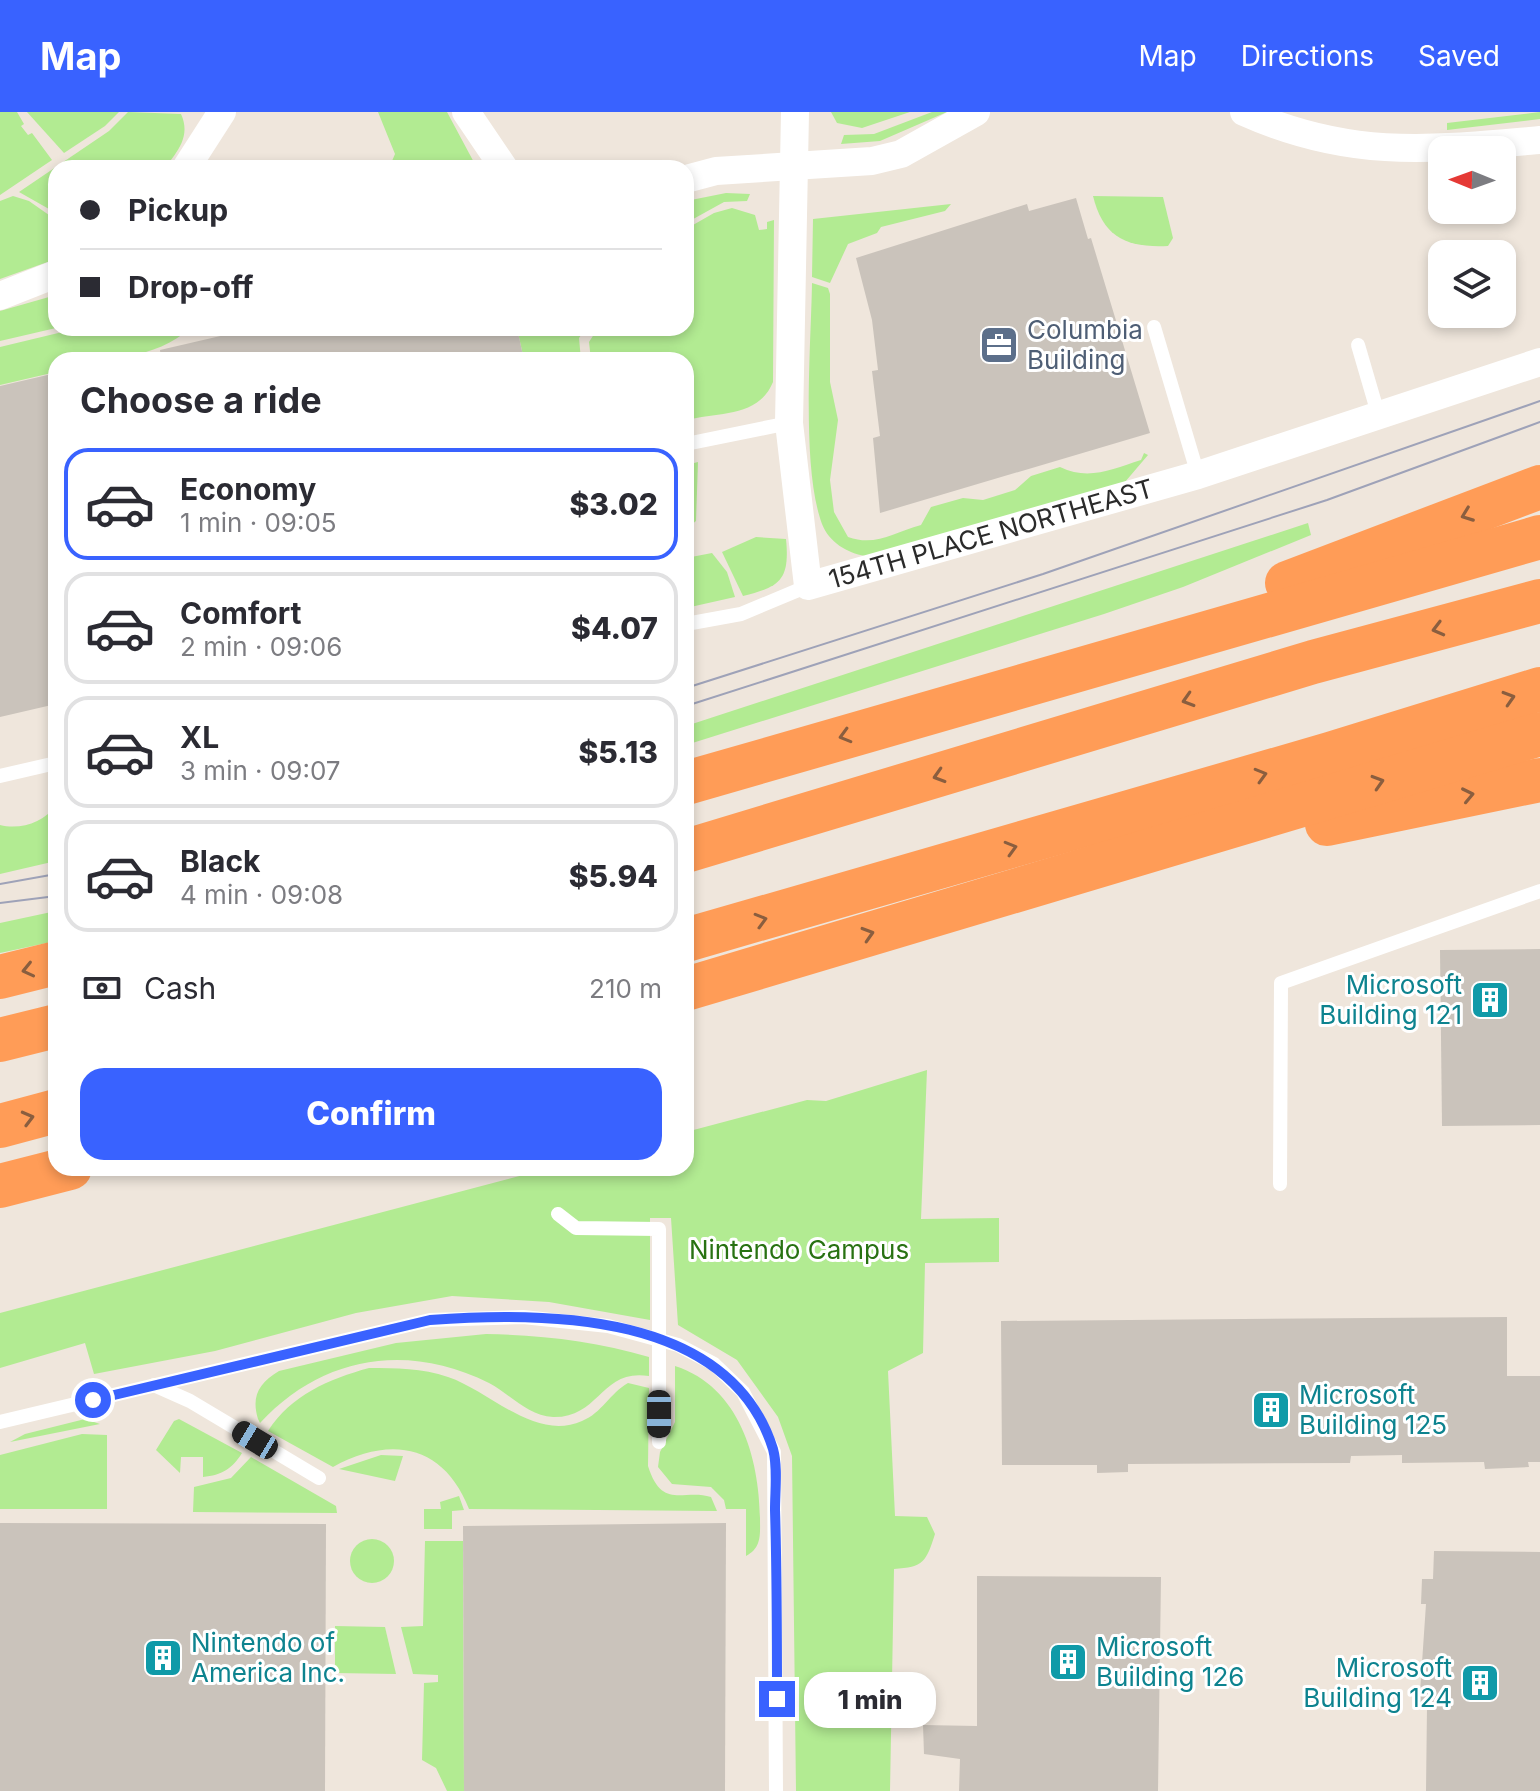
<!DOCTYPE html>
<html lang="en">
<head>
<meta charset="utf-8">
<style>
  :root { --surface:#fff; --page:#f7f7f7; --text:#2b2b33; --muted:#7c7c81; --line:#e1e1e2; --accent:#3962ff }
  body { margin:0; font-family:Inter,sans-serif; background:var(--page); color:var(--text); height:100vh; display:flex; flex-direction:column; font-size:30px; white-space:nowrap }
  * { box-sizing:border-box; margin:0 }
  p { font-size:26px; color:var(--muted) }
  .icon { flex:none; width:44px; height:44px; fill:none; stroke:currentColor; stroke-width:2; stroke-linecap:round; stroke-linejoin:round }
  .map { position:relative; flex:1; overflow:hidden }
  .panel { position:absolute; left:48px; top:240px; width:646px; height:824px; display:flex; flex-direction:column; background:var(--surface); border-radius:24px; box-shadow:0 4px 12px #0003 }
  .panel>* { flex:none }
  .top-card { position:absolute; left:48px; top:48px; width:646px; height:176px; border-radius:24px; box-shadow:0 4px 12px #0003; display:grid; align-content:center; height:176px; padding:0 32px; background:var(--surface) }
  .needle { width:52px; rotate:271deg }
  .controls { position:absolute; left:1428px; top:24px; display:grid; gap:16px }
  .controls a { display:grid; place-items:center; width:88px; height:88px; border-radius:16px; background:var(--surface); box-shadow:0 4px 12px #0003; font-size:40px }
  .end { position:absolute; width:36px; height:36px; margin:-18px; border:10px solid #3962ff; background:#fff; box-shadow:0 0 0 4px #fff }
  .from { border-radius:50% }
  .bubble { position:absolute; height:56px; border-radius:24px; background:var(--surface); box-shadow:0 4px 12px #0003; font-size:26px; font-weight:800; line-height:56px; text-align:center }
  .car { position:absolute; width:24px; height:48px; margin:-24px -12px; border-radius:10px; box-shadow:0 0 6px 2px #0007; background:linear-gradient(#222 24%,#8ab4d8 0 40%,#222 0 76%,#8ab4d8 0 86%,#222 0) }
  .top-card b { display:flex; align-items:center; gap:28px; height:76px; font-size:30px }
  .top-card b+b { border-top:2px solid var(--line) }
  .top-card i { width:20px; height:20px; background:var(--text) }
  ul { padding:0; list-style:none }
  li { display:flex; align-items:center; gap:24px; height:112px; margin:0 16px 12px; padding:0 16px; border:4px solid var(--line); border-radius:24px }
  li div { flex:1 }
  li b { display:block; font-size:30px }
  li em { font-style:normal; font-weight:800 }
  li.selected { border-color:var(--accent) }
  li>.icon { width:72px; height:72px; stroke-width:1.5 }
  h2 { padding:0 32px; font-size:36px; line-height:96px }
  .pay { display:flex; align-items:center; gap:20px; height:88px; padding:0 32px; font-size:30px }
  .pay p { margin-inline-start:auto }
  .button { display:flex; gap:16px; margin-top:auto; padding:16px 32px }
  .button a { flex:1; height:92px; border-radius:24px; background:var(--accent); color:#fff; font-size:32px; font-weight:800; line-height:92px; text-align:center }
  header { display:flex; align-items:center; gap:48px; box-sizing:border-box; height:112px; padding:0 40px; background:var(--accent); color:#fff }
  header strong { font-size:38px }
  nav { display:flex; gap:44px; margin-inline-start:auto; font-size:28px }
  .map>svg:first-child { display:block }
  .green { fill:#b2eb92 }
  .building { fill:#cac3bb }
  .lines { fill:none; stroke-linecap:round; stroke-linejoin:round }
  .service { stroke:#fff; stroke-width:14 }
  .minor { stroke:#fff; stroke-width:28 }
  .motorway { stroke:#ff9c57; stroke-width:44 }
  .tram { stroke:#9ea2b8; stroke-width:2 }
  .oneway { stroke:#8a5e3f }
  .route { stroke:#3962ff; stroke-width:10 }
  .labels { text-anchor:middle; stroke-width:6; stroke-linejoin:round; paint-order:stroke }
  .service-label { font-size:26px; fill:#4e5e75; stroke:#fff; text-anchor:start }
  .street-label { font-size:26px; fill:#2b2b2b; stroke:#fff }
  .culture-label { font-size:26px; fill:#0d838f; stroke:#fff; text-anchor:start }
  .park-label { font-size:26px; fill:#287212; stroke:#fff }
</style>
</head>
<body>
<header>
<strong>Map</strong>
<nav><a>Map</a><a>Directions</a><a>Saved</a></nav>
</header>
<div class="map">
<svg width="1540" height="1679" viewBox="0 0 1540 1679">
  <rect width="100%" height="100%" fill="#efe6dc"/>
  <!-- green -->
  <g class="green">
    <path d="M0,0h17l7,12 -3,2 7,9 4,-2 20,27 -52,35z"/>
    <path d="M27,0h92l-14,14 -41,27z"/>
    <path d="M128,0l53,2c10,22 -3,37 -16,54h-109v45l-37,-21 90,-61z"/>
    <path d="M378,0h69l30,56h-88l6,-14z"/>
    <path d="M831,0h79l-48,16 -25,-5z"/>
    <path d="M932,0h15l-67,29 -39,3 3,-9 30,-1z"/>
    <path d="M1540,0v7l-93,11v-7z"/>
    <path d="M726,81l24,1 -3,7 -23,1 -38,21v-22z"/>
    <path d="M13,84l16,5 27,19v39l-56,20v-78z"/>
    <path d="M1093,84l70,1 10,41 -5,8c-42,2 -65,-9 -75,-50z"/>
    <path d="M951,92l-6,7 -64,16 -4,6 -29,11 -18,39 -18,-6 1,-58z"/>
    <path d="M732,96l23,7 4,15 8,-1v-7l7,-2 -1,162c-14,35 -54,30 -87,38v-60h-95l-2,-18 9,-14h88v-99l28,-16z"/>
    <path d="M812,171l16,5 2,6v88l8,38 -8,60 4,32 14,25c28,10 46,-5 73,-12l10,-18 32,-9 20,2 32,-10 16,-14 29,-9c29,14 52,2 81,-7l3,-7 4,2 -23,27 -260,74c-18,-3 -36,-14 -43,-32 -21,-57 -11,-178 -10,-241z"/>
    <path d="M56,183v33l-56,13v-30z"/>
    <path d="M79,216h111c-34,32 -86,32 -134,32v12l-56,13v-38z"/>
    <path d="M517,216h69l-7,10 2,22h-57z"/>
    <path d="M698,350l-2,59 -10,8v-64z"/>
    <path d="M1308,411l3,12 -128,52 -79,27 -418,131v-19z"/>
    <path d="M756,425l30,2c4,41 -6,48 -43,57l-21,-44z"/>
    <path d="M712,441l15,19 8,25 -49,11v-50z"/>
    <path d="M56,693v56l-56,13v-49c20,5 44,-2 56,-20z"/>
    <path d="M56,799v30l-56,12v-30z"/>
    <path d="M927,958l-6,149 78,-1v44l-74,1 -2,90 -35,18 7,145 32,1 8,17c-9,28 -11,33 -41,35l-4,222h-94l-4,-335 -14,-39 -41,-57 -59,-35 -7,-107h-21v102l-101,-18 -97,-6 -96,17 -141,38 -121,23 -9,-31 -85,25v-55l550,-145h136v-36l121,-32 19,1z"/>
    <path d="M486,1222c56,1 109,7 163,23v19c-48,-8 -49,42 -96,41 -25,-1 -43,-23 -64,-34 -82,-41 -167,-27 -229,40l-2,-4c-7,-23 1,-36 21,-48l117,-28z"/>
    <path d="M675,1254c65,21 84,92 85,152 0,16 2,30 -14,38v-47h-20l-2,-9 -13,-13 -39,-3 -14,-17 2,-15 15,-30z"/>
    <path d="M369,1256c27,0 53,0 79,9 42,14 87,65 134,44 20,-8 28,-28 46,-38l21,5 -1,78c14,45 36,22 63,31l6,14 -248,-2c-25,-64 -78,-74 -136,-42l-65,-36c23,-36 61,-52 101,-63z"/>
    <path d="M85,1307l15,5 -90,18 15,-8z"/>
    <path d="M179,1307l63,34c-10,16 -20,22 -39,24v-20h-22l-1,16 -24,-23 18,-29z"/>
    <path d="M82,1322l25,1v74h-107v-54z"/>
    <path d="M381,1343l22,1 -8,25 -56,-12z"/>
    <path d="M251,1345l85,49 1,7 -144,-1 1,-25 37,-9z"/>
    <path d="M459,1384l5,14 -12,1v18h-28v-20h17l-1,-7z"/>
    <circle cx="372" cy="1449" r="22"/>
    <path d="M425,1429h38l1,250h-17l-11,-23 -14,-8 2,-77 14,-1v-7l-25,-1 -12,-47 22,-1z"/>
    <path d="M335,1514l50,1 11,47 -61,-1z"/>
  </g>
  <!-- building -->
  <g class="building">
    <path d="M1076,86l12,41 3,-1 59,195 -270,80 -7,-75 7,-2 -8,-65 6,-1 -6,-50 -16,-62 171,-54 2,7z"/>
    <path d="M255,216h262l7,32h-363l-1,-10z"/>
    <path d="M56,261v331l-56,13v-331z"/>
    <path d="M1540,837v176l-98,1 -2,-176z"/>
    <path d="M1507,1205v59h33v86h-12l1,5 -44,2 -1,-7 -82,1v-8l-51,1 -1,7 -222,1v8l-31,1v-8h-95l-1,-144z"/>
    <path d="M0,1411l326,1 -1,267h-325z"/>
    <path d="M726,1411l-1,268h-261l-1,-265z"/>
    <path d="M1434,1439l106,1v239h-114l1,-84h-8l7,-103h-5l1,-25h11z"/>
    <path d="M977,1464l184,1 -3,214h-199l1,-32 -36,-5 -1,-29 54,1z"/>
  </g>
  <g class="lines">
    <!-- service -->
    <g class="service">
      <path d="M1154,215l44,148"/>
      <path d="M1358,233l21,72"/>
      <path d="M686,332l103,-21"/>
      <path d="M686,512l55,-10 67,-28"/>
      <path d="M0,664l56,-13"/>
      <path d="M1280,1072l1,-201 259,-92"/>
      <path d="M558,1102l18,14 83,1v213"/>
      <path d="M154,1273l36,16 129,77"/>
      <path d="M0,1310l430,-102 93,-3 85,9 70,19 36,19 29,28 31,60 2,339"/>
    </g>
    <!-- minor -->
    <g class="minor">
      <path d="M466,0l38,56"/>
      <path d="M795,0l-6,311 19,163 390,-111 342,-113"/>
      <path d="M1244,0c105,47 185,38 296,28"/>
      <path d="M186,56l36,-56"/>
      <path d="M686,67l30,-8 156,-10 29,-7 75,-42"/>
      <path d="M0,184l56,-22"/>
    </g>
    <!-- motorway -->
    <g class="motorway">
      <path d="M1287,471l253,-96"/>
      <path d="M686,671l854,-246"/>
      <path d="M1327,712l213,-44"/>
      <path d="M686,739l627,-189 227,-61"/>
      <path d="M686,828l644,-186 210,-65"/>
      <path d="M0,865l56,-14"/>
      <path d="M686,877l854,-255"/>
      <path d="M0,928l56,-14"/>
      <path d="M0,1014l56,-15"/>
      <path d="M0,1074l70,-18"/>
    </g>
    <!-- tram -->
    <g class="tram">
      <path d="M686,576l357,-114 497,-173"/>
      <path d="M686,594l641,-206 213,-78"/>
      <path d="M0,772l56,-10"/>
      <path d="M0,791l56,-7"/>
    </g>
  </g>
  <!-- one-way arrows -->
  <defs><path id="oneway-chevron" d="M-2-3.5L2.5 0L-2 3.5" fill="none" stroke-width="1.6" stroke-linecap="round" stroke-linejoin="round" transform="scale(2)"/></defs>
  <g class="oneway">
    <use href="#oneway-chevron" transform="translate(1467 403) rotate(159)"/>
    <use href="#oneway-chevron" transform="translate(1438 517) rotate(165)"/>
    <use href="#oneway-chevron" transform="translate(1509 586) rotate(-17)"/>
    <use href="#oneway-chevron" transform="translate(1188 588) rotate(163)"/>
    <use href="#oneway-chevron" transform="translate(845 624) rotate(164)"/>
    <use href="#oneway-chevron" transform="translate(1261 663) rotate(-16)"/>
    <use href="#oneway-chevron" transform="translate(939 664) rotate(163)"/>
    <use href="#oneway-chevron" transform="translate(1378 670) rotate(-17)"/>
    <use href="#oneway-chevron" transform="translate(1468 683) rotate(-12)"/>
    <use href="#oneway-chevron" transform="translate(1011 736) rotate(-16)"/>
    <use href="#oneway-chevron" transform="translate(761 808) rotate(-16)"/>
    <use href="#oneway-chevron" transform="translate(868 822) rotate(-17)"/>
    <use href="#oneway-chevron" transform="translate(28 858) rotate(167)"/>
    <use href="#oneway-chevron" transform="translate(28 1006) rotate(-15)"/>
  </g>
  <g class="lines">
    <!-- route -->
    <path class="route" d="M93,1288l337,-80c117,-9 300,-8 343,129 5,18 2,42 2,61 2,63 2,126 2,189"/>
  </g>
  <!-- icons -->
  <defs>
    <symbol id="office-square" viewBox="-11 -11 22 22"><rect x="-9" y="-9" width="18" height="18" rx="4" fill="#5c6f8a" stroke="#fff"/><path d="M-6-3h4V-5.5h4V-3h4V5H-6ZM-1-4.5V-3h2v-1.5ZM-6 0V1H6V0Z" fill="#fff"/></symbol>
    <symbol id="building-square" viewBox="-11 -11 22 22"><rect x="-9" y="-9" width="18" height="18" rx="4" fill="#0f9aa8" stroke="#fff"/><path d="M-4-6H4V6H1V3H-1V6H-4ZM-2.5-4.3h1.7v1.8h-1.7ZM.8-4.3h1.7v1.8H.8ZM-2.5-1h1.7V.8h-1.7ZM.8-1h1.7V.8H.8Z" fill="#fff"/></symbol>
  </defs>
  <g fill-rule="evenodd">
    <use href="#office-square" x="977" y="211" width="44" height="44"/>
    <use href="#building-square" x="1468" y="866" width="44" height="44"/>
    <use href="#building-square" x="1249" y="1276" width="44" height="44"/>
    <use href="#building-square" x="141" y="1524" width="44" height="44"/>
    <use href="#building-square" x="1046" y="1528" width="44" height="44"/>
    <use href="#building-square" x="1458" y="1549" width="44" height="44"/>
  </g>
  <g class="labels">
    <!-- service labels -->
    <g class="service-label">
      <text x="1027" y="227">Columbia<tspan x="1027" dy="30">Building</tspan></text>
    </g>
    <!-- street labels -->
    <g class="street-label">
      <text transform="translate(991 422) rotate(-16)" y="9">154TH PLACE NORTHEAST</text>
    </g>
    <!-- culture labels -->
    <g class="culture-label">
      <text x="1462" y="882" text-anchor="end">Microsoft<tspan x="1462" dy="30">Building 121</tspan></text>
      <text x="1299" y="1292">Microsoft<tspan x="1299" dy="30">Building 125</tspan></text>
      <text x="191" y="1540">Nintendo of<tspan x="191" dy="30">America Inc.</tspan></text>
      <text x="1096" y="1544">Microsoft<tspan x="1096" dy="30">Building 126</tspan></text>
      <text x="1452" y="1565" text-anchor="end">Microsoft<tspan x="1452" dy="30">Building 124</tspan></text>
    </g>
    <!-- park labels -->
    <g class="park-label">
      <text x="799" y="1147">Nintendo Campus</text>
    </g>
  </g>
</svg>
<div class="controls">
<a><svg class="needle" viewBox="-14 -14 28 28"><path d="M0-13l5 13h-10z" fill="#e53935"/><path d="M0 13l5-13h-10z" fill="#7c7c81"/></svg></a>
<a><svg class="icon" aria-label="layers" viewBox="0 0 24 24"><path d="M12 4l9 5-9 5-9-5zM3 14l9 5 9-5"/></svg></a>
</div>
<i class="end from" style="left:93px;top:1288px"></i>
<i class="end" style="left:777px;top:1587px"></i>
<div class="bubble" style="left:804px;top:1560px;width:132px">1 min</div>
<i class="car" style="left:659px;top:1302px;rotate:180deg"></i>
<i class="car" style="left:255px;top:1328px;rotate:301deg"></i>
<div class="top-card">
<b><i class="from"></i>Pickup</b>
<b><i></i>Drop-off</b>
</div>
<section class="panel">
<h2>Choose a ride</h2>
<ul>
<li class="selected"><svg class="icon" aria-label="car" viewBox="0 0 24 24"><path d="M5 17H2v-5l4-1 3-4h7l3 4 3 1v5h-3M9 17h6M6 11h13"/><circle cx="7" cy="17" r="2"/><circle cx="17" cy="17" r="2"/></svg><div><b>Economy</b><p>1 min · 09:05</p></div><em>$3.02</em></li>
<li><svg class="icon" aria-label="car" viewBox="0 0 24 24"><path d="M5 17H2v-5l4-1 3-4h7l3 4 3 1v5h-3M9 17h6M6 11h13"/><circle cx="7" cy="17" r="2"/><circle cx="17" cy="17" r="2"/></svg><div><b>Comfort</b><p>2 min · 09:06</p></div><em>$4.07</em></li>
<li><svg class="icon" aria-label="car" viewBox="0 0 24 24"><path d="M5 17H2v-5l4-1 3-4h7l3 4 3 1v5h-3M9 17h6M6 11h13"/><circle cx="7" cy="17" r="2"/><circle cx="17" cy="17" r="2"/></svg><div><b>XL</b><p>3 min · 09:07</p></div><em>$5.13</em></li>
<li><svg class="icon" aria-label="car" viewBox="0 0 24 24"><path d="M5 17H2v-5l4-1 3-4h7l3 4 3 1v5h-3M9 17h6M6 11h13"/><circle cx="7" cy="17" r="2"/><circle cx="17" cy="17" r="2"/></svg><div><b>Black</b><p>4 min · 09:08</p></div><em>$5.94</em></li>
</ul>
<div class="pay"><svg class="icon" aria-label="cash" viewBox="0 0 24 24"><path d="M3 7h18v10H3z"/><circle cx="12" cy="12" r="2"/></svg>Cash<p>210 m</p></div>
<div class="button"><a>Confirm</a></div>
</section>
</div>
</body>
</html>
